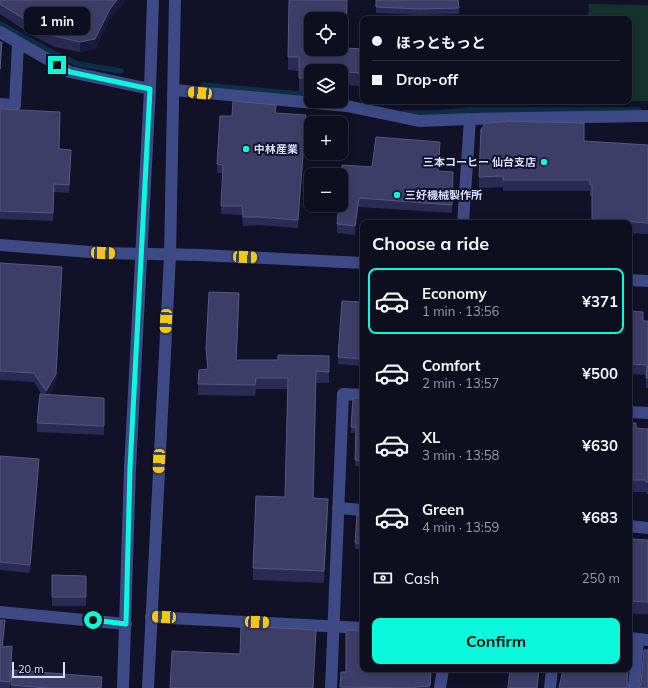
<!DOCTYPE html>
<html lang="en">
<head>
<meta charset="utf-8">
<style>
  :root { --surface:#0d0e1e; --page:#161727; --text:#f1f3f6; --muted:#9a9ca4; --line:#2d2e3c; --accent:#0af8dc }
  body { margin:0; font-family:Mulish,"Noto Sans JP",sans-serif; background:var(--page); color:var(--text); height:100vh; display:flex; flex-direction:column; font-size:15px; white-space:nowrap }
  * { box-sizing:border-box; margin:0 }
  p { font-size:13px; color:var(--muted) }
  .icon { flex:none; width:22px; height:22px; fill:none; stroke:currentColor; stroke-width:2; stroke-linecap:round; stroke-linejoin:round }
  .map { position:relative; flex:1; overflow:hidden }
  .sheet { position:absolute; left:360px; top:220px; width:272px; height:452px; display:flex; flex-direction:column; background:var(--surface); border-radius:8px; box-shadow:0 2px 10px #0003,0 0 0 1px var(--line) }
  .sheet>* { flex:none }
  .top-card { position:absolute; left:360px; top:16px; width:272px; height:88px; border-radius:8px; box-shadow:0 2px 10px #0003,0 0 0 1px var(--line); display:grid; align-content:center; height:88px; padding:0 12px; background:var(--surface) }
  .fabs { position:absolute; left:304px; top:12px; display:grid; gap:8px }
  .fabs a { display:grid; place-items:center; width:44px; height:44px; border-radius:8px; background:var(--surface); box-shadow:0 2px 10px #0003,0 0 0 1px var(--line); font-size:20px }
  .scale { position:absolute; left:12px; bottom:10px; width:53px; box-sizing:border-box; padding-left:4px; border:2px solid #d9ddfe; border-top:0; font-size:11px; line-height:14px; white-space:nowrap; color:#d9ddfe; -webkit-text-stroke:3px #111228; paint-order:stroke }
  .end { position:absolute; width:18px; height:18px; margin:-9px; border:5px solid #0af8dc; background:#111; box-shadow:0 0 0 2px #111 }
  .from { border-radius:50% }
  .bubble { position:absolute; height:28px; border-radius:8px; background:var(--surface); box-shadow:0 2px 10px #0003,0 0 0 1px var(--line); font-size:13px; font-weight:700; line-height:28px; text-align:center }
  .car { position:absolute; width:12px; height:24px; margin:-12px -6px; border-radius:5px; box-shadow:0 0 3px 1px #0007; background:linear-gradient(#f5c518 24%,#345 0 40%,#f5c518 0 76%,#345 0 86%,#f5c518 0) }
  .top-card b { display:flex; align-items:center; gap:14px; height:38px; font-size:15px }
  .top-card b+b { border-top:1px solid var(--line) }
  .top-card i { width:10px; height:10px; background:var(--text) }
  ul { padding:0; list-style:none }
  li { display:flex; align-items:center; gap:12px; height:66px; margin:0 8px 6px; padding:0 4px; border:2px solid transparent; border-radius:8px }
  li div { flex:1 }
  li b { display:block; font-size:15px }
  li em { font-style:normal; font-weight:700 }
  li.current { border-color:var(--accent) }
  li>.icon { width:36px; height:36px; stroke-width:1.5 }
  h2 { padding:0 12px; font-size:18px; line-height:48px }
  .pay { display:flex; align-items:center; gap:10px; height:44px; padding:0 12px; font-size:15px }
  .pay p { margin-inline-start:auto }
  .action { display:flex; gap:8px; margin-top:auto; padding:8px 12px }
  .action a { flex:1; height:46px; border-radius:8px; background:var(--accent); color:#111; font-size:16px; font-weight:700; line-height:46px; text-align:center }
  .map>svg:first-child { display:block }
  .green { fill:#14322a }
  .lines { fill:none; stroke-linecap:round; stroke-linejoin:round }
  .stream { stroke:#0c2e46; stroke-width:5.5 }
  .minor { stroke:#3d4a86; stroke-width:12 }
  .wall { fill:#2a2b55 }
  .shaded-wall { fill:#18193b }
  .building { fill:#3d3e67; stroke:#55577f; fill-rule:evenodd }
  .route { stroke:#0af8dc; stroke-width:5 }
  .poi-dot { fill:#0af8dc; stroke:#111228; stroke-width:1.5 }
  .labels { text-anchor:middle; stroke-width:4; stroke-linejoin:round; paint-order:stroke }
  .poi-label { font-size:11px; font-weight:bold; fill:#d9ddfe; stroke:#111228; text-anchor:start }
</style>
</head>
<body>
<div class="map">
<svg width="648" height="688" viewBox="0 0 648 688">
  <rect width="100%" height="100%" fill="#111228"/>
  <!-- green -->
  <path class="green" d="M589,4l59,1v96h-19v-82h-41z"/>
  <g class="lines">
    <!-- stream -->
    <g class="stream">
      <path d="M0,24l53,29 25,11 43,7"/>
      <path d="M203,85l108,10"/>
      <path d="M404,113h31l36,-3h168"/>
    </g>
    <!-- minor -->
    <g class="minor">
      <path d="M0,32l70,40 80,17"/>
      <path d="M174,90l173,16 72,15 51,-2 178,-3"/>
      <path d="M0,104l15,1 3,-61"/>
      <path d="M463,223l7,-104"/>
      <path d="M0,245l103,8 98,2 162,8"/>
      <path d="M629,280l19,1"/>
      <path d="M629,412l19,1"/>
      <path d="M338,508l25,2"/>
      <path d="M629,526l19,2"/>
      <path d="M0,612l126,12"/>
      <path d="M151,617l212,11"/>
      <path d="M629,638l19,2"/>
      <path d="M123,688l7,-220 20,-379 3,-89"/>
      <path d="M148,688l22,-433 5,-255"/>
      <path d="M331,688l12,-294 20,1"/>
      <path d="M440,688l3,-19"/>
      <path d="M550,688l2,-19"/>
      <path d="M634,688l4,-49"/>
    </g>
  </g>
  <!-- wall -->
  <g class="wall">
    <path d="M0,0h125v1l-15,18 -15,30 -15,3 -25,-5 -20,-10 -35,-23z"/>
    <path d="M376,0h82l1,14 -39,1 -44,-2z"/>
    <path d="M346,48l17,1v37l-17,-1v7h-5v-21h-30v21h-12v-21l-11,-1v-13z"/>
    <path d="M0,109l60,11 -1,29 12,9 -2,35 -15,-1 -1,29 -53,-2z"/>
    <path d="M276,113l30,10 -8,105 -39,-3 -16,1 -1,-11 -21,-1 2,-41h-6v-9l15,-48z"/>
    <path d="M584,141l64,4v89l-19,-1v-10h-37v-27h-2v-5h-87v-4l-24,1v-11z"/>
    <path d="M440,151l-2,20 15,1 -1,41 -93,-6 -4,28 -18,-2v-9l35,-57z"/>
    <path d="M0,263l62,13 -6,107 -7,12 55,3v37l-67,-3v-9l5,-28 -8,-13 -34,-2z"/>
    <path d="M363,302v64l-25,-2v-7z"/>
    <path d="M239,305l-2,55h41l51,-4v27h-13l-2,115 14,12 -4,73 -71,-3v-12l32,-71 3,-108h-32l-1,7 -57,-1v-11l9,-15 -1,-20z"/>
    <path d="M629,311l14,10h5v67h-2v-13l-17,-1z"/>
    <path d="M363,398v69l-8,-1 1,-33h-5v-6z"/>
    <path d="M629,423l7,5 12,1v65h-2v-2h-17z"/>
    <path d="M0,456l39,11 -9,106 -30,-3z"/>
    <path d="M363,515v34h-8v-6z"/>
    <path d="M629,539l19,1v74h-19z"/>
    <path d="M52,575l34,1v30h-34z"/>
    <path d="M0,620l5,9 -2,18 9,8 -2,33h-10z"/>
    <path d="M363,669h69l-2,19h-90l1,-16h5z"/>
    <path d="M12,670l90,18h-91z"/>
  </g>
  <!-- shaded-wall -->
  <g class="shaded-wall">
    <path d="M117,0h8v1l-15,18 -15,30 -15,3v-10l30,-33z"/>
    <path d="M2,42v11l-2,27v-11z"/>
    <path d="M306,115v8l-8,105v-8z"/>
    <path d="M440,142v9l-2,28v-8z"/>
    <path d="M359,198v9l-4,28v-9z"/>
    <path d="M62,267l-6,116 -10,17v-9z"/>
    <path d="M239,293v12l-3,66v-11z"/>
    <path d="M39,459v8l-9,106v-8z"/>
    <path d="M328,499v11l-4,73v-12z"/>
    <path d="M5,620v9l-3,27v-9z"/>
    <path d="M12,646v9l-2,33v-6z"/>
    <path d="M539,669l-1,19h-1z"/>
  </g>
  <!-- building -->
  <g class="building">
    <path d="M0,0h117l-7,9 -15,30 -15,3 -25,-6 -20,-10 -35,-22z"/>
    <path d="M289,0h58l-1,48 17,1v24l-17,-1v7h-5v-8h-30v7h-12v-21h-11zM311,19h30v30h-30z"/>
    <path d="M376,0h82l1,8 -39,1 -44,-2z"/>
    <path d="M0,42h2l-2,27z"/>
    <path d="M233,101l43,4 -1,8 31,2 -8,105 -39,-3h-16l-1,-11h-21l2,-41 -6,-1 3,-48h12z"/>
    <path d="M0,109l60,3 -1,37 12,1 -2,35 -15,-1 -1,29 -53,-2z"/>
    <path d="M505,121l79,2v18l64,4v78l-56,-4v-34h-2v-5h-87v-4l-24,1 2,-48 5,-6 19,-1z"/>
    <path d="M376,137l64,5 -2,29 15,1 -1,33 -93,-7 -4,28 -18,-2 2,-19h2v-27l1,-13 30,2z"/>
    <path d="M0,263l62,4 -6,107 -10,17 -12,-18 -34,-2z"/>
    <path d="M209,292l30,1 -3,67h42v-5l51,1v16l-13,-1 -3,127 15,1 -4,72 -71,-3 3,-72 29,1 3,-119h-32l-1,7 -57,-1 1,-14 9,-1 -2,-20z"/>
    <path d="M342,301l21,1v57l-25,-2z"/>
    <path d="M629,311l14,1v9h5v57h-2l1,-13 -18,-1z"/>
    <path d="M40,394l64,4v28l-67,-3z"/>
    <path d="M353,398h10v63l-8,-1 1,-33h-5z"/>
    <path d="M629,423h7v5l12,1v53h-2v-2h-17z"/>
    <path d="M0,456l39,3 -9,106 -30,-3z"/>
    <path d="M357,515h6v28h-8z"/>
    <path d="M629,539l19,1v62l-19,-1z"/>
    <path d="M52,575l34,1v21h-34z"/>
    <path d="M0,620h5l-3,27 10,-1 -2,36 -10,-1z"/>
    <path d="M241,626l75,4 -3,58h-143l2,-37 68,3z"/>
    <path d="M346,630l17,1v38h68l-1,17 -15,1v1l-75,-1 1,-15h5z"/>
    <path d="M644,650h4v38h-11l3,-2 1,-3z"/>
    <path d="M510,669h29l-2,19h-29z"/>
    <path d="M563,669h65l-1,13 3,6h-71z"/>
    <path d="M12,670l90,7 -1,11h-54l-36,-3z"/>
  </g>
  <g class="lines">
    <!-- route -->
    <path class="route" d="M57,65l13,7 80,17 -20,379 -4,156 -33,-4"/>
  </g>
  <!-- markers -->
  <g class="poi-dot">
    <circle cx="246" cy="149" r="4"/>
    <circle cx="544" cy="162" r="4"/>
    <circle cx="397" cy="195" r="4"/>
  </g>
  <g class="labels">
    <!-- poi labels -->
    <g class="poi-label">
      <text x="254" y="153">中林産業</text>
      <text x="536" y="166" text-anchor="end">三本コーヒー 仙台支店</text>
      <text x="405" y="199">三好機械製作所</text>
    </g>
  </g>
</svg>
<div class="fabs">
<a><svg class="icon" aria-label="locate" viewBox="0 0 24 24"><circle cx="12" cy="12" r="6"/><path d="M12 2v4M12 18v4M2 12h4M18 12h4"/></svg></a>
<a><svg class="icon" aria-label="layers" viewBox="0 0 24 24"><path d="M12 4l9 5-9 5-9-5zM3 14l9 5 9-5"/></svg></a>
<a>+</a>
<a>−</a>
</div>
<div class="scale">20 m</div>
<i class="end from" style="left:93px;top:620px"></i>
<i class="end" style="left:57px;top:65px"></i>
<div class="bubble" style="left:24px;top:7px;width:66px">1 min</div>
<i class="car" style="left:200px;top:93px;rotate:275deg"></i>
<i class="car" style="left:103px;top:253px;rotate:92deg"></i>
<i class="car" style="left:245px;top:257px;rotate:93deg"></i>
<i class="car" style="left:166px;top:321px;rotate:183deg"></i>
<i class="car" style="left:159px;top:461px;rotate:183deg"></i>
<i class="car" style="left:164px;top:617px;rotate:273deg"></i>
<i class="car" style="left:257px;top:622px;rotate:93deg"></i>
<div class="top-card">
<b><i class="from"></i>ほっともっと</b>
<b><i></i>Drop-off</b>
</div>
<section class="sheet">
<h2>Choose a ride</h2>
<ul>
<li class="current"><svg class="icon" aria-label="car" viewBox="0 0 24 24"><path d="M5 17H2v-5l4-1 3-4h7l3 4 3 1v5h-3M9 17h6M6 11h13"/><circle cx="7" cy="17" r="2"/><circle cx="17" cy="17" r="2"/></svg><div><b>Economy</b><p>1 min · 13:56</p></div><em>¥371</em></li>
<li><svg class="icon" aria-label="car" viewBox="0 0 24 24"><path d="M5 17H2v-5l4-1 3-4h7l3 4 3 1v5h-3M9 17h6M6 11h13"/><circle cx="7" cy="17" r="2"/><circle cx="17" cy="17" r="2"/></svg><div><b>Comfort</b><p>2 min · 13:57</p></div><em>¥500</em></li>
<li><svg class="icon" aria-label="car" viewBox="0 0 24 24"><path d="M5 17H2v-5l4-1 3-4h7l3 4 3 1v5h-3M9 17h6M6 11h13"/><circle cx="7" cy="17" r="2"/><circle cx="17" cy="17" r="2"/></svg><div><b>XL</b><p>3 min · 13:58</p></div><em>¥630</em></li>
<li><svg class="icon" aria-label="car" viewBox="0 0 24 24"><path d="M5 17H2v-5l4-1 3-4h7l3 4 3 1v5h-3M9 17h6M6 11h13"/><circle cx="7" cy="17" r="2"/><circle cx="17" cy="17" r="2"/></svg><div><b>Green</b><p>4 min · 13:59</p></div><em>¥683</em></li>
</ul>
<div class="pay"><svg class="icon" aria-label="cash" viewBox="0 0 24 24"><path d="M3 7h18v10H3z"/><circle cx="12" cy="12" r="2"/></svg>Cash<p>250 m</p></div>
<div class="action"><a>Confirm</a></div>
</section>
</div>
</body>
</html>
